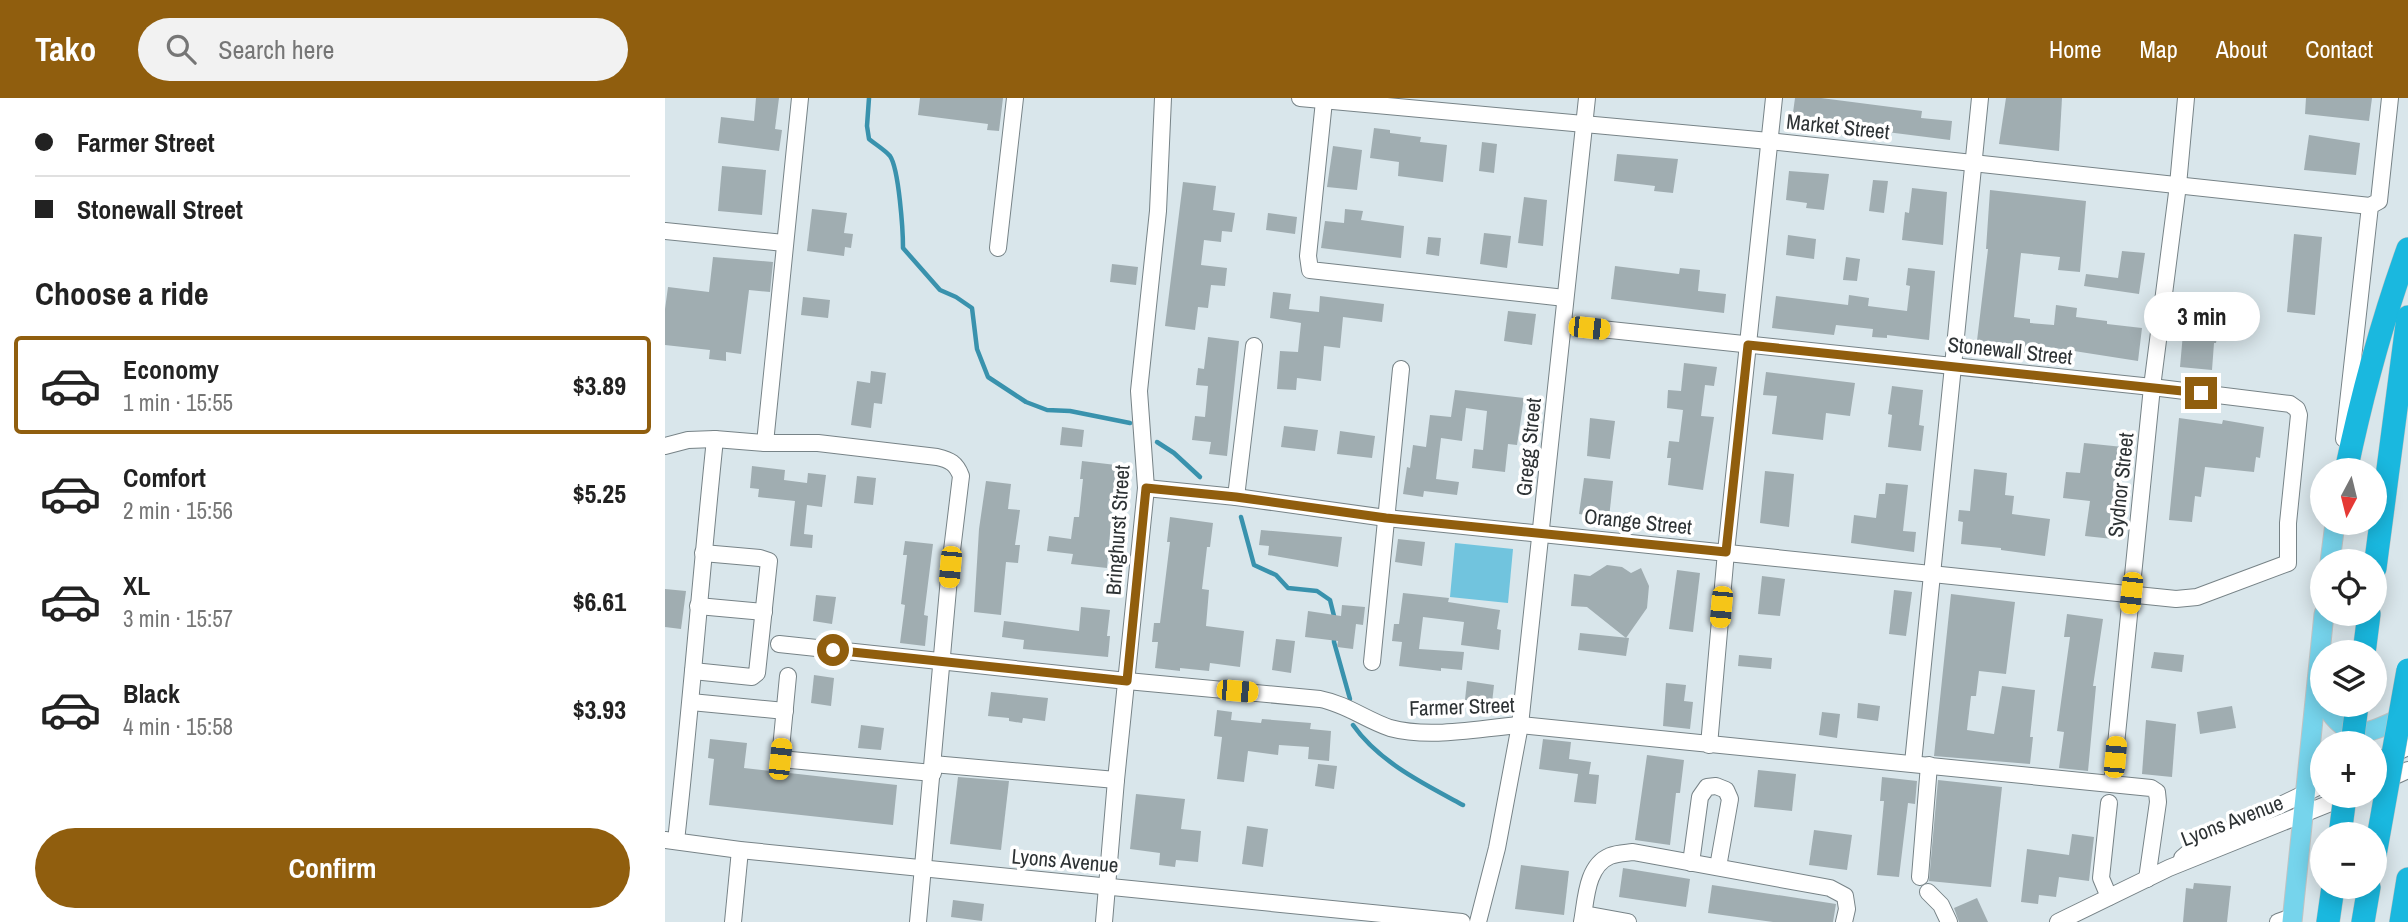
<!DOCTYPE html>
<html lang="en">
<head>
<meta charset="utf-8">
<style>
  :root { --surface:#fff; --page:#f2f2f2; --text:#222; --muted:#767676; --line:#e0e0e0; --accent:#905e0e }
  body { margin:0; font-family:"Archivo Narrow",sans-serif; background:var(--page); color:var(--text); height:100vh; display:flex; flex-direction:column; font-size:26px; white-space:nowrap }
  * { box-sizing:border-box; margin:0 }
  p { font-size:23px; color:var(--muted) }
  .icon { flex:none; width:38px; height:38px; fill:none; stroke:currentColor; stroke-width:2; stroke-linecap:round; stroke-linejoin:round }
  .map { position:relative; flex:1; overflow:hidden }
  .panel { display:flex; flex-direction:column; background:var(--surface); width:665px }
  .panel>* { flex:none }
  .banner { display:grid; align-content:center; height:154px; padding:0 35px; background:var(--surface) }
  .needle { width:46px; rotate:187deg }
  .fabs { position:absolute; left:1645px; top:360px; display:grid; gap:14px }
  .fabs a { display:grid; place-items:center; width:77px; height:77px; border-radius:50%; background:var(--surface); box-shadow:0 4px 18px #0003; font-size:35px }
  .end { position:absolute; width:32px; height:32px; margin:-16px; border:9px solid #905e0e; background:#fff; box-shadow:0 0 0 4px #fff }
  .from { border-radius:50% }
  .bubble { position:absolute; height:49px; border-radius:24px; background:var(--surface); box-shadow:0 4px 18px #0003; font-size:23px; font-weight:700; line-height:49px; text-align:center }
  .car { position:absolute; width:21px; height:42px; margin:-21px -10px; border-radius:9px; box-shadow:0 0 5px 2px #0007; background:linear-gradient(#f5c518 24%,#345 0 40%,#f5c518 0 76%,#345 0 86%,#f5c518 0) }
  .banner b { display:flex; align-items:center; gap:24px; height:66px; font-size:26px }
  .banner b+b { border-top:2px solid var(--line) }
  .banner i { width:18px; height:18px; background:var(--text) }
  ul { padding:0; list-style:none }
  li { display:flex; align-items:center; gap:21px; height:98px; margin:0 14px 10px; padding:0 21px; border:4px solid transparent; border-radius:7px }
  li div { flex:1 }
  li b { display:block; font-size:26px }
  li em { font-style:normal; font-weight:700 }
  li.active { border-color:var(--accent) }
  li>.icon { width:63px; height:63px; stroke-width:1.5 }
  h2 { padding:0 35px; font-size:32px; line-height:84px }
  .primary-button { display:flex; gap:14px; margin-top:auto; padding:14px 35px }
  .primary-button a { flex:1; height:80px; border-radius:42px; background:var(--accent); color:#fff; font-size:28px; font-weight:700; line-height:80px; text-align:center }
  header { display:flex; align-items:center; gap:42px; box-sizing:border-box; height:98px; padding:0 35px; background:var(--accent); color:#fff }
  header strong { font-size:33px }
  nav { display:flex; gap:38px; margin-inline-start:auto; font-size:24px }
  .search { width:490px; height:63px; background:var(--page); display:flex; align-items:center; gap:18px; box-sizing:border-box; padding:0 24px; border-radius:38px; color:var(--muted); font-size:26px }
  main { display:flex; flex:1; min-height:0 }
  .map>svg:first-child { display:block }
  .green { fill:#71c4de }
  .lines { fill:none; stroke-linecap:round; stroke-linejoin:round }
  .stream { stroke:#3992ad; stroke-width:4.5 }
  .building { fill:#a0adb1 }
  .minor-casing { stroke:#778387; stroke-width:18 }
  .major-casing { stroke:#c0c2c2; stroke-width:21 }
  .highway-casing { stroke:#c0c2c2; stroke-width:24 }
  .minor { stroke:#fff; stroke-width:16 }
  .major { stroke:#76d4ec; stroke-width:19 }
  .highway { stroke:#1ab8df; stroke-width:23 }
  .highway-bridge-casing { stroke:#c0c2c2; stroke-width:24; stroke-linecap:butt }
  .highway-bridge { stroke:#1ab8df; stroke-width:23 }
  .route { stroke:#905e0e; stroke-width:9 }
  .labels { text-anchor:middle; stroke-width:7; stroke-linejoin:round; paint-order:stroke }
  .street-label { font-size:21px; fill:#2d3234; stroke:#fff }
</style>
</head>
<body>
<header>
<strong>Tako</strong>
<div class="search"><svg class="icon" aria-label="search" viewBox="0 0 24 24"><circle cx="10" cy="10" r="6"/><path d="M15 15l6 6"/></svg>Search here</div>
<nav><a>Home</a><a>Map</a><a>About</a><a>Contact</a></nav>
</header>
<main>
<section class="panel">
<div class="banner">
<b><i class="from"></i>Farmer Street</b>
<b><i></i>Stonewall Street</b>
</div>
<h2>Choose a ride</h2>
<ul>
<li class="active"><svg class="icon" aria-label="car" viewBox="0 0 24 24"><path d="M5 17H2v-5l4-1 3-4h7l3 4 3 1v5h-3M9 17h6M6 11h13"/><circle cx="7" cy="17" r="2"/><circle cx="17" cy="17" r="2"/></svg><div><b>Economy</b><p>1 min · 15:55</p></div><em>$3.89</em></li>
<li><svg class="icon" aria-label="car" viewBox="0 0 24 24"><path d="M5 17H2v-5l4-1 3-4h7l3 4 3 1v5h-3M9 17h6M6 11h13"/><circle cx="7" cy="17" r="2"/><circle cx="17" cy="17" r="2"/></svg><div><b>Comfort</b><p>2 min · 15:56</p></div><em>$5.25</em></li>
<li><svg class="icon" aria-label="car" viewBox="0 0 24 24"><path d="M5 17H2v-5l4-1 3-4h7l3 4 3 1v5h-3M9 17h6M6 11h13"/><circle cx="7" cy="17" r="2"/><circle cx="17" cy="17" r="2"/></svg><div><b>XL</b><p>3 min · 15:57</p></div><em>$6.61</em></li>
<li><svg class="icon" aria-label="car" viewBox="0 0 24 24"><path d="M5 17H2v-5l4-1 3-4h7l3 4 3 1v5h-3M9 17h6M6 11h13"/><circle cx="7" cy="17" r="2"/><circle cx="17" cy="17" r="2"/></svg><div><b>Black</b><p>4 min · 15:58</p></div><em>$3.93</em></li>
</ul>
<div class="primary-button"><a>Confirm</a></div>
</section>
<div class="map">
<svg width="1743" height="824" viewBox="0 0 1743 824">
  <rect width="100%" height="100%" fill="#d9e6eb"/>
  <!-- green -->
  <path class="green" d="M790,445l58,6 -5,54 -58,-6z"/>
  <g class="lines">
    <!-- stream -->
    <g class="stream">
      <path d="M204,0l-2,28 2,13c6,5 16,11 21,17 9,13 13,75 13,92l37,42 16,7 16,11 5,41 11,28 38,25 21,8 23,1 60,12"/>
      <path d="M492,344l17,11 26,24"/>
      <path d="M576,419l13,48 22,10 12,13 29,3 13,9 5,20"/>
      <path d="M669,537v7l16,57"/>
      <path d="M688,627c26,37 71,59 110,80"/>
    </g>
  </g>
  <!-- building -->
  <g class="building">
    <path d="M91,0h23l-4,31 7,1 -3,21 -61,-8 3,-26 33,4z"/>
    <path d="M255,0h83l-4,33 -12,-1 1,-6 -70,-9z"/>
    <path d="M1130,0h26l101,13 -1,7 31,3 -2,19 -158,-20z"/>
    <path d="M1341,0h56l-3,53 -60,-7z"/>
    <path d="M1641,0h66l-3,23 -64,-7z"/>
    <path d="M709,30l16,2v3l31,4 -1,5 27,3 -4,37 -45,-6 1,-14 -29,-4z"/>
    <path d="M1644,37l51,8 -4,32 -52,-5z"/>
    <path d="M817,44l15,2 -3,29 -15,-2z"/>
    <path d="M668,48l29,4 -5,40 -30,-3z"/>
    <path d="M952,56l61,5 -5,34 -19,-2 1,-5 -41,-5z"/>
    <path d="M57,68l44,4 -4,45 -44,-4z"/>
    <path d="M1124,73l40,3 -5,36 -18,-2 1,-5 -21,-3z"/>
    <path d="M1208,82l15,1 -4,32 -15,-2z"/>
    <path d="M518,84l33,4 -3,24 22,3 -3,19 -10,-1 -1,11 -17,-2 -3,25 26,3 -2,18 -14,-1 -3,23 -10,-1 -3,23 -30,-4z"/>
    <path d="M1247,90l35,4 -4,53 -41,-5 3,-28 4,1z"/>
    <path d="M1325,92l96,11 -6,71 -22,-2 2,-13 -39,-4 -7,64 16,2v4l24,2 2,-20 21,3 -1,9 31,4v3l35,4 -4,33 -96,-15 -1,9 -50,-6v2l-15,-2 12,-100h-2z"/>
    <path d="M859,99l23,3 -4,46 -25,-3z"/>
    <path d="M147,111l35,4 -3,20 9,1 -2,14 -6,-1 -1,9 -37,-5z"/>
    <path d="M680,111l18,2 -2,9 43,6 -3,32 -80,-10 4,-27 19,2z"/>
    <path d="M603,115l29,4 -2,17 -29,-4z"/>
    <path d="M819,135l27,3 -4,32 -27,-4z"/>
    <path d="M1629,136l28,3 -7,78 -28,-3z"/>
    <path d="M1123,137l28,4 -2,20 -28,-4z"/>
    <path d="M763,139l13,1 -2,18 -13,-2z"/>
    <path d="M1457,153l23,2 -6,41 -55,-8 2,-12 32,4z"/>
    <path d="M48,159l60,5 -3,30 -21,-2 -8,64 -15,-2v9l-17,-2 1,-9 -45,-5v-36l3,-22 41,5z"/>
    <path d="M1181,159l14,2 -3,22 -14,-1z"/>
    <path d="M447,166l26,3 -2,18 -26,-3z"/>
    <path d="M950,168l64,8 1,-6 20,2 -2,21 28,3 -2,19 -113,-14z"/>
    <path d="M1243,170l27,3 -6,69 -42,-5v3l-15,-1 1,-8 -37,-4 -2,10 -62,-7 4,-32 72,9 1,-10 20,3 -1,8 39,5 3,-25 -4,-1z"/>
    <path d="M608,194l18,2 -2,15 30,3 1,-16 64,8 -2,18 -39,-5 -3,31 -16,-2 -3,35 -24,-3 -1,12 -19,-1 3,-38 18,1 3,-29 -31,-5z"/>
    <path d="M138,199l27,3 -2,18 -27,-3z"/>
    <path d="M1524,199l34,5 -7,41h-2l-2,27 -32,-3 4,-45h2z"/>
    <path d="M843,213l28,3 -4,31 -28,-4z"/>
    <path d="M543,239l31,4 -12,115 -18,-2 2,-12 -19,-2 3,-24 10,1 3,-31 -12,-1 2,-17 6,1z"/>
    <path d="M1019,265l33,4 -3,19 -9,-1 -4,31 13,1 -11,73 -35,-5 3,-27h-4l2,-17 10,1 4,-32 -16,-2 1,-18 13,1z"/>
    <path d="M206,273l15,2 -4,31 -8,-1 -3,25 -20,-3 6,-44 13,2z"/>
    <path d="M1101,274l89,11 -5,33 -24,-3 -3,27 -51,-6 5,-38 -14,-1z"/>
    <path d="M1227,288l31,4 -4,35 5,1 -3,25 -33,-4 4,-32 -4,-1z"/>
    <path d="M790,292l69,8 -7,47 -9,-1 -3,28 -33,-4 2,-19 9,1 4,-39 -21,-3 -4,33 -21,-3 -5,41 23,3 -2,13 -33,-4 -1,6 -20,-3 4,-27 3,1 3,-23 13,2 4,-32 21,2z"/>
    <path d="M925,320l25,3 -5,38 -23,-3z"/>
    <path d="M1514,320l43,6 1,-4 41,7 -4,31 -4,-1 -2,15 -49,-5 -4,30 -6,-1 -3,26 -23,-2z"/>
    <path d="M619,328l34,4 -3,21 -34,-4z"/>
    <path d="M397,329l22,3 -2,17 -22,-2z"/>
    <path d="M675,333l35,5 -3,22 -35,-4z"/>
    <path d="M1419,345l39,4 -5,37h4l-9,55 -28,-3 5,-35 -27,-3 3,-26 14,1z"/>
    <path d="M417,363l34,4 -9,103 -36,-4 2,-10 -26,-3 2,-15 22,3 3,-22h5l4,-38h-3z"/>
    <path d="M87,368l33,4 -1,10 23,3 1,-10 18,2 -4,32 -15,-2 -3,29 9,1 -1,13 -22,-2 5,-45 -37,-4 1,-8 -9,-1z"/>
    <path d="M1309,371l33,4 -2,22 9,1 -2,18 38,5 -5,37 -44,-6v-2l-40,-4 2,-22 -5,-1 1,-11 11,1z"/>
    <path d="M1100,373l29,3 -5,53 -29,-4z"/>
    <path d="M192,378l19,2 -3,27 -19,-2z"/>
    <path d="M919,380l29,3 -4,37 -30,-4z"/>
    <path d="M321,383l25,3 -3,25 12,1 -5,35h5l-2,18 -12,-1 -5,53 -27,-3 5,-83z"/>
    <path d="M1221,385l22,2 -5,46 13,1 -2,20 -63,-9 3,-28 22,3 3,-24h6z"/>
    <path d="M505,419l43,6 -3,24h-3l-5,42 7,1 -3,36 38,5 -4,36 -30,-4 -1,8 -29,-3v3l-25,-3 3,-26h-6l2,-19h6l10,-81h-3z"/>
    <path d="M596,432l81,7 -4,30 -70,-12 1,-9 -10,-1z"/>
    <path d="M733,441l27,3 -3,24 -27,-4z"/>
    <path d="M240,443l28,3 -9,71 4,1 -3,30 -25,-3 5,-38 -4,-1 6,-49h-4z"/>
    <path d="M942,467l15,2 9,6 10,-5 8,18 -2,22 -21,30 -39,-31 -16,-1 3,-32 16,2z"/>
    <path d="M1012,472l23,3 -7,59 -24,-3z"/>
    <path d="M1097,478l23,3 -5,37 -22,-2z"/>
    <path d="M0,491l21,2 -5,38 -16,-2z"/>
    <path d="M1229,492l18,2 -6,44 -17,-2z"/>
    <path d="M738,495l46,5 -1,4 52,8 -3,19 4,1 -2,20 -38,-5 3,-23 -41,-5 -4,32 45,3 -2,18 -21,-2v3l-42,-5 3,-24 -10,-1 2,-17h5z"/>
    <path d="M1286,496l64,8 -9,72 -27,-3 -3,25h-5l-4,34 27,4 8,-48 33,4 -5,47h3l-3,27 -96,-8z"/>
    <path d="M151,497l20,2 -4,27 -19,-3z"/>
    <path d="M677,507l23,2 -2,18 -7,-1 -3,25 -16,-2 1,-6 -33,-4 3,-26 33,5z"/>
    <path d="M416,509l29,3 -3,26h3l-2,21 -85,-8 1,-9 -22,-3 2,-16 75,10z"/>
    <path d="M1402,516l36,5 -10,67h3l-8,85 -29,-3 5,-36 -7,-1 13,-94h-6z"/>
    <path d="M915,535l49,5 -3,18 -48,-6z"/>
    <path d="M611,541l19,2 -4,32 -19,-3z"/>
    <path d="M1489,554l30,3 -2,17 -31,-4z"/>
    <path d="M1074,557l33,3 -1,11 -33,-3z"/>
    <path d="M149,577l20,3 -3,28 -20,-3z"/>
    <path d="M802,583l27,4 -2,18 -27,-3z"/>
    <path d="M1001,585l20,2 -2,16 9,1 -3,27 -27,-3z"/>
    <path d="M326,594l57,6 -3,23 -22,-3 -1,5 -13,-2v-3l-21,-2z"/>
    <path d="M1193,605l22,3 -2,15 -21,-3z"/>
    <path d="M1567,608l4,22 -36,6 -3,-22z"/>
    <path d="M552,612l15,2 -1,8 30,3 1,-4 49,4 -1,6 21,2 -2,30 -21,-2 1,-12 -30,-2 -1,10 -30,-4 -4,31 -27,-3 5,-42 -8,-1z"/>
    <path d="M1157,614l18,2 -3,24 -18,-3z"/>
    <path d="M1481,622l30,4 -4,53 -30,-3z"/>
    <path d="M196,627l23,3 -3,22 -23,-2z"/>
    <path d="M45,641l37,4 -3,25 153,17 -4,40 -184,-20 5,-46 -6,-1z"/>
    <path d="M878,641l28,3 -2,17 22,3 -2,12 10,1 -3,29 -22,-2 4,-28 -39,-5z"/>
    <path d="M982,657l37,5 -4,33h-4l-6,52 -35,-5z"/>
    <path d="M653,666l19,2 -3,23 -19,-3z"/>
    <path d="M1093,672l38,4 -4,37 -38,-4z"/>
    <path d="M293,679l51,4 -8,69 -51,-6z"/>
    <path d="M1217,679l35,4 -2,23 -7,-1 -9,74 -22,-2 7,-74h-4z"/>
    <path d="M1273,682l64,7 -11,100 -62,-6z"/>
    <path d="M471,696l49,5 -4,30 20,2 -3,31 -22,-2 -1,7 -16,-2 1,-12 -30,-4z"/>
    <path d="M582,728l21,3 -5,38 -21,-3z"/>
    <path d="M1149,732l38,5 -5,35 -38,-5z"/>
    <path d="M1407,736l22,3 -5,44 -30,-4 -3,20 -17,-2 -1,9 -17,-2 6,-53 42,6z"/>
    <path d="M856,767l48,6 -5,44 -49,-6z"/>
    <path d="M958,770l67,11 -4,28 -67,-10z"/>
    <path d="M1529,785l37,3 -4,36h-44l3,-34 7,1z"/>
    <path d="M1047,787l124,19 -3,18h-60l-65,-9z"/>
    <path d="M1312,800l11,24h-29l-5,-14z"/>
    <path d="M288,802l31,4 -2,17 -31,-4z"/>
  </g>
  <g class="lines">
    <defs>
      <g id="minor">
        <path d="M635,0l469,43 601,65"/>
        <path d="M659,3l-16,155 2,14 255,28"/>
        <path d="M0,133l119,12"/>
        <path d="M333,150l17,-150"/>
        <path d="M1679,341l26,-233 9,-5 11,-103"/>
        <path d="M100,345l35,-345"/>
        <path d="M0,348l23,-6 27,-1 50,4h53l119,14c13,3 19,6 24,19l-11,91 -32,355"/>
        <path d="M481,390l90,9 150,21 790,81 21,-2 91,-34v-40l11,-108 -2,-6 -7,-5 -138,-17 -589,-62"/>
        <path d="M571,399l18,-151"/>
        <path d="M33,508l66,6"/>
        <path d="M114,546l348,37 193,18c26,5 46,21 70,29 41,11 89,0 130,-3l631,63 6,4 1,10 -11,77"/>
        <path d="M707,564l29,-293"/>
        <path d="M28,573l59,6 5,-4 12,-112 -9,-3 -57,-5"/>
        <path d="M123,578l-8,83 153,14"/>
        <path d="M26,604l94,9"/>
        <path d="M1044,647l17,-193 48,-454"/>
        <path d="M1710,664l33,-15"/>
        <path d="M1248,665l67,-665"/>
        <path d="M268,666l183,16"/>
        <path d="M1447,686l40,-397 26,-202 8,-87"/>
        <path d="M1710,687l33,-15"/>
        <path d="M0,742l75,10 722,72"/>
        <path d="M11,743c15,-134 25,-268 39,-402"/>
        <path d="M1517,760l14,-12 126,-61"/>
        <path d="M1026,765l9,-66 7,-10 9,-1 10,4 4,9 -12,68"/>
        <path d="M1255,779l9,-112"/>
        <path d="M1263,794l13,13 8,17"/>
        <path d="M1444,799l-8,-19 8,-75"/>
        <path d="M919,816l44,8"/>
        <path d="M68,824l7,-72"/>
        <path d="M439,824l12,-142 30,-292 -7,-97 19,-180 5,-113"/>
        <path d="M813,824l19,-74 23,-123 67,-627"/>
        <path d="M917,824c4,-21 4,-56 28,-66 7,-3 16,-3 23,-4l197,36 15,8 2,13 -3,13"/>
        <path d="M1393,824l111,-54 179,-72"/>
        <path d="M1613,824l14,-5"/>
      </g>
      <g id="major">
        <path d="M1665,464l5,-39"/>
        <path d="M1660,607c27,42 44,27 83,10"/>
        <path d="M1627,824l32,-308"/>
      </g>
      <g id="highway">
        <path d="M1681,373c16,-76 36,-150 62,-222"/>
        <path d="M1710,470l33,-251"/>
        <path d="M1699,555l5,-39"/>
        <path d="M1663,824l5,-35"/>
        <path d="M1698,824l6,-35"/>
        <path d="M1736,824l7,-43"/>
      </g>
    </defs>
    <!-- minor casing -->
    <use href="#minor" class="minor-casing"/>
    <!-- major casing -->
    <use href="#major" class="major-casing"/>
    <!-- highway casing -->
    <use href="#highway" class="highway-casing"/>
    <!-- minor -->
    <use href="#minor" class="minor"/>
    <!-- major -->
    <use href="#major" class="major"/>
    <!-- highway -->
    <use href="#highway" class="highway"/>
    <defs>
      <g id="highway-bridge">
        <path d="M1687,646l5,-39"/>
        <path d="M1675,737l5,-39"/>
        <path d="M1710,757l33,-185"/>
      </g>
    </defs>
    <!-- highway-bridge casing -->
    <use href="#highway-bridge" class="highway-bridge-casing"/>
    <!-- highway-bridge -->
    <use href="#highway-bridge" class="highway-bridge"/>
  </g>
  <g class="lines">
    <!-- route -->
    <path class="route" d="M168,552l294,31 19,-193 90,9 150,21 340,34 22,-207 453,48"/>
  </g>
  <g class="labels">
    <!-- street labels -->
    <g class="street-label">
      <text transform="translate(1173 29) rotate(6)" y="7">Market Street</text>
      <text transform="translate(1345 253) rotate(6)" y="7">Stonewall Street</text>
      <text transform="translate(864 349) rotate(-84)" y="7">Gregg Street</text>
      <text transform="translate(1456 387) rotate(-84)" y="7">Sydnor Street</text>
      <text transform="translate(973 424) rotate(6)" y="7">Orange Street</text>
      <text transform="translate(453 432) rotate(-86)" y="7">Bringhurst Street</text>
      <text transform="translate(797 609) rotate(-2)" y="7">Farmer Street</text>
      <text transform="translate(1567 723) rotate(-21)" y="7">Lyons Avenue</text>
      <text transform="translate(400 763) rotate(5)" y="7">Lyons Avenue</text>
    </g>
  </g>
</svg>
<div class="fabs">
<a><svg class="needle" viewBox="-14 -14 28 28"><path d="M0-13l5 13h-10z" fill="#e53935"/><path d="M0 13l5-13h-10z" fill="#767676"/></svg></a>
<a><svg class="icon" aria-label="locate" viewBox="0 0 24 24"><circle cx="12" cy="12" r="6"/><path d="M12 2v4M12 18v4M2 12h4M18 12h4"/></svg></a>
<a><svg class="icon" aria-label="layers" viewBox="0 0 24 24"><path d="M12 4l9 5-9 5-9-5zM3 14l9 5 9-5"/></svg></a>
<a>+</a>
<a>−</a>
</div>
<i class="end from" style="left:168px;top:552px"></i>
<i class="end" style="left:1536px;top:295px"></i>
<div class="bubble" style="left:1479px;top:194px;width:116px">3 min</div>
<i class="car" style="left:924px;top:230px;rotate:96deg"></i>
<i class="car" style="left:285px;top:469px;rotate:185deg"></i>
<i class="car" style="left:1466px;top:495px;rotate:186deg"></i>
<i class="car" style="left:1056px;top:509px;rotate:185deg"></i>
<i class="car" style="left:572px;top:593px;rotate:95deg"></i>
<i class="car" style="left:1450px;top:659px;rotate:5deg"></i>
<i class="car" style="left:115px;top:661px;rotate:6deg"></i>
</div>
</main>
</body>
</html>
